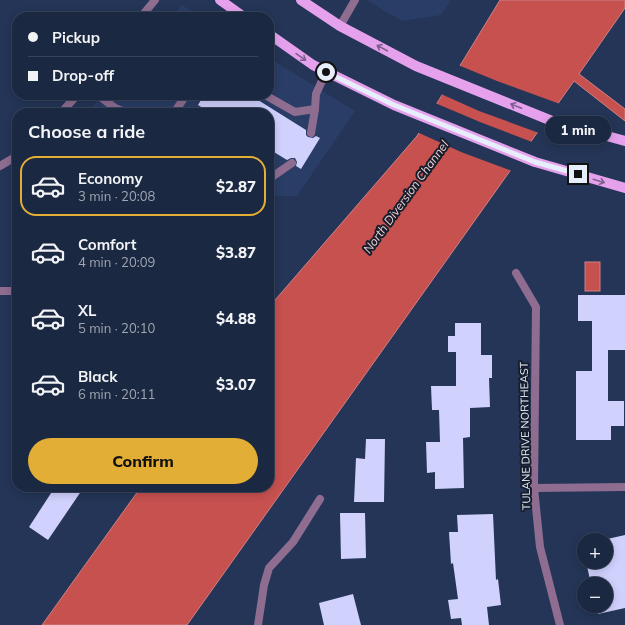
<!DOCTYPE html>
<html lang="en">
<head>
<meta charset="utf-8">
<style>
  :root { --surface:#1b2841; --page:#243048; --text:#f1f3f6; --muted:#a0a6b1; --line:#39445a; --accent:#e3ae35 }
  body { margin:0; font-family:Mulish,sans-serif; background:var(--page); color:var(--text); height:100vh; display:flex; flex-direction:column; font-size:15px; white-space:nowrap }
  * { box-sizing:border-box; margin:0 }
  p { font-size:13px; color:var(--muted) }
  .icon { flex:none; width:22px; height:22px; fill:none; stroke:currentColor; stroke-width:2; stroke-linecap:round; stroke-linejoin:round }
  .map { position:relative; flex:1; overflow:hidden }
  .sheet { position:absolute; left:12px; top:108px; width:262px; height:384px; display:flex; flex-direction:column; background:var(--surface); border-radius:16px; box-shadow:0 2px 10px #0003,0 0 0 1px var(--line) }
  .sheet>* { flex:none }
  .hud { position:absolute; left:12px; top:12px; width:262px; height:88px; border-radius:16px; box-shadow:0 2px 10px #0003,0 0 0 1px var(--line); display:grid; align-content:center; height:88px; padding:0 16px; background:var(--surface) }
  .tools { position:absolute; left:577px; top:533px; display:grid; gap:8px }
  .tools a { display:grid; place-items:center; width:36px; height:36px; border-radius:50%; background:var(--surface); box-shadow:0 2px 10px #0003,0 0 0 1px var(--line); font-size:20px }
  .end { position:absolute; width:18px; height:18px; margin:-9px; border:5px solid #e7eefb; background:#111; box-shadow:0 0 0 2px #111 }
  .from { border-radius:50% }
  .bubble { position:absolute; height:28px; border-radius:14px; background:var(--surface); box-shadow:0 2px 10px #0003,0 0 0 1px var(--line); font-size:13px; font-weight:800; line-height:28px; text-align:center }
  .hud b { display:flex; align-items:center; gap:14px; height:38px; font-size:15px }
  .hud b+b { border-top:1px solid var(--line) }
  .hud i { width:10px; height:10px; background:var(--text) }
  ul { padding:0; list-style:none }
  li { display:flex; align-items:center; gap:12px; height:60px; margin:0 8px 6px; padding:0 8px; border:2px solid transparent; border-radius:16px }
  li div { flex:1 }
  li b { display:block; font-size:15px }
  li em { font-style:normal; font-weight:800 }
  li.active { border-color:var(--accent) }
  li>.icon { width:36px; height:36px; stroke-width:1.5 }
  h2 { padding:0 16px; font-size:18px; line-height:48px }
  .button { display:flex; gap:8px; margin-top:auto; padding:8px 16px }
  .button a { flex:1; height:46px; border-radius:24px; background:var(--accent); color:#111; font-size:16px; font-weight:800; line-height:46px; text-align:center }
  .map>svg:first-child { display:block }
  .built { fill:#2a3d66 }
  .water { fill:#c6514f; stroke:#d08083 }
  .pier { fill:#243557 }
  .building { fill:#d0d1fd }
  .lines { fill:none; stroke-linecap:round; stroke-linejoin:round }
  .service { stroke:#8e6d91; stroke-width:8 }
  .minor { stroke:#8e6d91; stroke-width:8 }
  .primary { stroke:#e6a1ed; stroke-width:10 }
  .oneway { stroke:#7e5f8d }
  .route { stroke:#e7eefb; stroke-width:5 }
  .labels { text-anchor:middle; stroke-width:4; stroke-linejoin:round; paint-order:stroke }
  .street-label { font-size:11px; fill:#e7eefb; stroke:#161d2d }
  .water-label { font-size:12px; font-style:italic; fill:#f2d2cf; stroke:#161d2d }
</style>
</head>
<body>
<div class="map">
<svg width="625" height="625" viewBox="0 0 625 625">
  <rect width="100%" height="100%" fill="#243557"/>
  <!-- built -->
  <g class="built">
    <path d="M366,0h85l-10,15 -39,6z"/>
    <path d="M182,5l19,12h-29z"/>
    <path d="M269,58l86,53 -58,85h-28v-83h-182l15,-18h167z"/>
  </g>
  <!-- water -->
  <g class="water">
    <path d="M500,0h125v8l-46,66 46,35v12l-51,-40 -387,544h-145l99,-138h128v-180l148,-171z"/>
    <rect x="585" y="262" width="15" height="29"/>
  </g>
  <!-- pier -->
  <g class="pier">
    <path d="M458,65l39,16 63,23 -21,29 -60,-22 -38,-17z"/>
    <path d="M435,103l45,19 52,20 -20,29 -51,-19 -44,-20z"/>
  </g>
  <!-- building -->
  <g class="building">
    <path d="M204,95h46l56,35v5l2,2 5,1 3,-2 4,2 -19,31 -5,-3 1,-4 -2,-4h-4l-4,2 -18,-11v-36h-58l-13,-8z"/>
    <path d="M578,295h47v55h-17v51h16v25h-13v14h-35v-69h16v-50h-14z"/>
    <path d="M455,323h26v32h11v23h-3l1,29 -20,1v29l-7,1 1,50 -29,1v-17l-8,1 -1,-31h14l-1,-32h-7l-1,-24h25v-34h-8v-16h7z"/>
    <path d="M366,439h19l-1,63h-30l2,-44 9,1z"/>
    <path d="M55,487h29l-36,53 -19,-13z"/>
    <path d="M340,513h25l1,45 -25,1z"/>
    <path d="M493,514l3,66 2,-1 3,26 -14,2 2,18h-27l-1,-7 -10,1 -3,-19 10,-1 -5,-36 -2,1 -2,-32h9l-1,-17z"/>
    <path d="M625,535v73l-27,6 -2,-8h10v-22h-15l-5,-22h20v-22h-3z"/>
    <path d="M353,594l8,31h-37l-5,-22z"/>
  </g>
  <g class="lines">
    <!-- service -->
    <g class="service">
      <path d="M340,26l15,-26"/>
      <path d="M98,95l17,13 12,5"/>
      <path d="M265,95l30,17 20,-3"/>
      <path d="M174,113l12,-18"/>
      <path d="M311,133l4,-24 1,-15 10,-22"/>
      <path d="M269,179l23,-16"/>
      <path d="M0,291h17"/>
      <path d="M258,625l6,-40 5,-17 24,-26 27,-43"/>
    </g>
    <!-- minor -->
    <g class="minor">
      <path d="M141,17l14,-17"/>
      <path d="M61,113l16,-18"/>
      <path d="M0,166l17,-10"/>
      <path d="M516,273l20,34 -2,181 6,59 20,78"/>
      <path d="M534,488l91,-1"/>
    </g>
    <!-- primary -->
    <g class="primary">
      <path d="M220,0l24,17"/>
      <path d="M301,0l39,26 76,40 136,55 73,20"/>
      <path d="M269,34l44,31 81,40 141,57 90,26"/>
    </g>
  </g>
  <!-- one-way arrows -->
  <defs><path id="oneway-shaft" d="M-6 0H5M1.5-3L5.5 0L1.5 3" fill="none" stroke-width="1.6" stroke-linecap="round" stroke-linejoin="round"/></defs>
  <g class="oneway">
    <use href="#oneway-shaft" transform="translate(382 48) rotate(-152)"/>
    <use href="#oneway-shaft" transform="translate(301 57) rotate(35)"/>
    <use href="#oneway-shaft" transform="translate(516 106) rotate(-158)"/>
    <use href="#oneway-shaft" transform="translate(599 181) rotate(17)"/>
  </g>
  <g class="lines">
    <!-- route -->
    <path class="route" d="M326,72l68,33 141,57 43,12"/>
  </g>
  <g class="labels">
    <!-- street labels -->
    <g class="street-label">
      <text transform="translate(525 436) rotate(-91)" y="4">TULANE DRIVE NORTHEAST</text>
    </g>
    <!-- water labels -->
    <g class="water-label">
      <text transform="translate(406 197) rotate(-54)" y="4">North Diversion Channel</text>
    </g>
  </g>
</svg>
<div class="tools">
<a>+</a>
<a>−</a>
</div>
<i class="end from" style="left:326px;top:72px"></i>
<i class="end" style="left:578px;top:174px"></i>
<div class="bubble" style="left:545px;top:116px;width:66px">1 min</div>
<div class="hud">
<b><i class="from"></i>Pickup</b>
<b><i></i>Drop-off</b>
</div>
<section class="sheet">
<h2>Choose a ride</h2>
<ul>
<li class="active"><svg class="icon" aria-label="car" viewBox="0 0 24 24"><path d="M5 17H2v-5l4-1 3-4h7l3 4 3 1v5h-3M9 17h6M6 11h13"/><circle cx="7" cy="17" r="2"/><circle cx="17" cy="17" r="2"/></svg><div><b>Economy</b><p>3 min · 20:08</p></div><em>$2.87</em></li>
<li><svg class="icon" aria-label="car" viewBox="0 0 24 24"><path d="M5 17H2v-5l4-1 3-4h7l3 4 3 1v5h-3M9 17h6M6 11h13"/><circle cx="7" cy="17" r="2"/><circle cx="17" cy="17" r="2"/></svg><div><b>Comfort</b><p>4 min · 20:09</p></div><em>$3.87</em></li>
<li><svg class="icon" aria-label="car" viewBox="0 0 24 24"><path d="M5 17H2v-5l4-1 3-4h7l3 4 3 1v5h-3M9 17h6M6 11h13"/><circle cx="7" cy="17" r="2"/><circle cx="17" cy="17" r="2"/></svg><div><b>XL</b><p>5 min · 20:10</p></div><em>$4.88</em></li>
<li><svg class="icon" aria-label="car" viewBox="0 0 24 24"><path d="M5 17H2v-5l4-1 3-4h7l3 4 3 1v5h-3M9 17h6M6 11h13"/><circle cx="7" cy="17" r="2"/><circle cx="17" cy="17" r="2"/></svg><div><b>Black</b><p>6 min · 20:11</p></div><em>$3.07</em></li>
</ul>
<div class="button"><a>Confirm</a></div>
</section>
</div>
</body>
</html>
